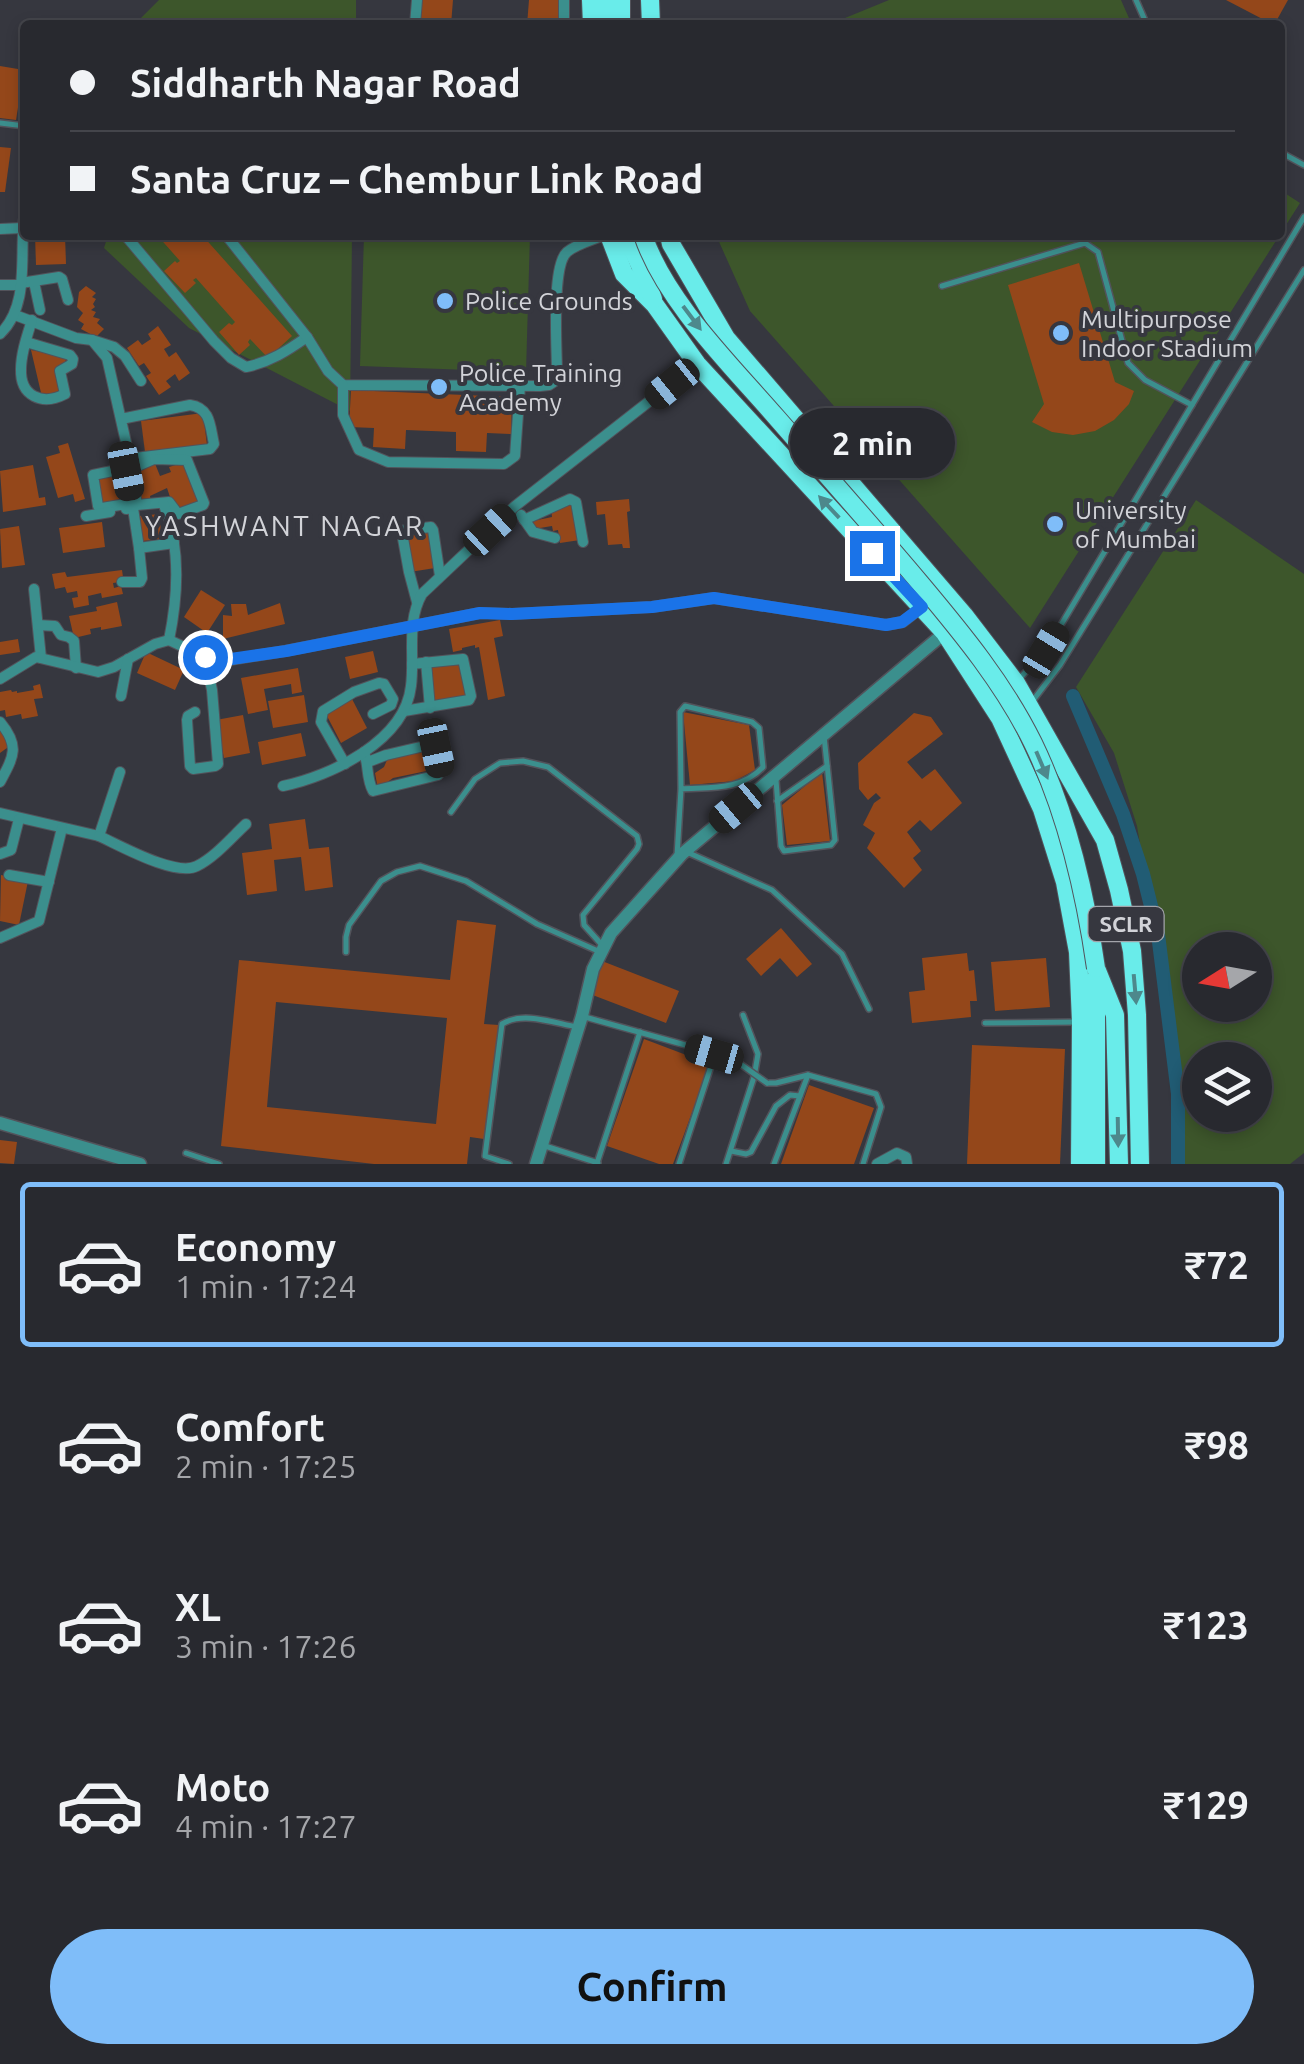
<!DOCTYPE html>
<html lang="en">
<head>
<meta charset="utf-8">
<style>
  :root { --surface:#28292f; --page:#34353b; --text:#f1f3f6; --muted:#a5a6aa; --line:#44454b; --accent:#7fbdf9 }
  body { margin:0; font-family:Ubuntu,sans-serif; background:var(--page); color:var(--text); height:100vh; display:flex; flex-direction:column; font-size:38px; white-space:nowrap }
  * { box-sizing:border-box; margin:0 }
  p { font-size:32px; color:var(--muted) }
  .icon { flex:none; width:55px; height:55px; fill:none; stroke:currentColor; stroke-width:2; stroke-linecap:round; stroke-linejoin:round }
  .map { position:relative; height:1164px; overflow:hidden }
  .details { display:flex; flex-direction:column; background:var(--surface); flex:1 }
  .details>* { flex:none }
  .banner { position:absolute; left:20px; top:20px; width:1265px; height:220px; border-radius:10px; box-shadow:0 5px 15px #0003,0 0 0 2px var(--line); display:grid; align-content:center; height:220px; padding:0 50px; background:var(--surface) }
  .needle { width:65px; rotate:259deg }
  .buttons { position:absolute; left:1182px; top:932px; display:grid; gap:20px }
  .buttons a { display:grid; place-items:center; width:90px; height:90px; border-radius:50%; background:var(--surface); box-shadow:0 5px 15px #0003,0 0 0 2px var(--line); font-size:50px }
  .end { position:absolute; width:45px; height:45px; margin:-22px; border:12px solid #1a73e8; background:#fff; box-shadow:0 0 0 5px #fff }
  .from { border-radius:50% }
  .bubble { position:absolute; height:70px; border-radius:35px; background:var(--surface); box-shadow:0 5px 15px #0003,0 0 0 2px var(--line); font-size:32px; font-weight:700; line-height:70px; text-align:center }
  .car { position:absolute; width:30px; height:60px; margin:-30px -15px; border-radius:12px; box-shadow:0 0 8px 2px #0007; background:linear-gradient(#222 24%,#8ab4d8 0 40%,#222 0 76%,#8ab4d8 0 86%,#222 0) }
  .banner b { display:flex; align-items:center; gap:35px; height:95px; font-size:38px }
  .banner b+b { border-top:2px solid var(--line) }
  .banner i { width:25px; height:25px; background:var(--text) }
  ul { padding:18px 0 0; list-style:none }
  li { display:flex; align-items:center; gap:30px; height:165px; margin:0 20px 15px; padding:0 30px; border:5px solid transparent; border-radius:10px }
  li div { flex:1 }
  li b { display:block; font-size:38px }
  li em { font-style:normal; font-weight:700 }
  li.on { border-color:var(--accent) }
  li>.icon { width:90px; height:90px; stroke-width:1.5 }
  .button { display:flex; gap:20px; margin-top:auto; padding:20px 50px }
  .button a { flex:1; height:115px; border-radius:60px; background:var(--accent); color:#111; font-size:40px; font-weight:700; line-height:115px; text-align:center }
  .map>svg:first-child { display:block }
  .green { fill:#3d562b; fill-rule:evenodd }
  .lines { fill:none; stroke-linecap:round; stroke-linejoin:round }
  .canal { stroke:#215c74; stroke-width:14 }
  .building { fill:#94471a; fill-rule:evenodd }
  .service-casing { stroke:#52535b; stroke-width:8 }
  .minor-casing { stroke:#52535b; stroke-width:12 }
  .tertiary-casing { stroke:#52535b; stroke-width:15 }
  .trunk-casing { stroke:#52535b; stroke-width:20 }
  .service { stroke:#3b8f8d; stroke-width:5 }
  .minor { stroke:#3b8f8d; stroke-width:10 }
  .tertiary { stroke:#3b8f8d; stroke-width:12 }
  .trunk { stroke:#69ecea; stroke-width:18 }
  .service-bridge-casing { stroke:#52535b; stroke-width:8; stroke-linecap:butt }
  .trunk-bridge-casing { stroke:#52535b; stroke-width:20; stroke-linecap:butt }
  .service-bridge { stroke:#3b8f8d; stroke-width:5 }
  .trunk-bridge { stroke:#69ecea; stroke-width:18 }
  .oneway { fill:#4d888c }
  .route { stroke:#1a73e8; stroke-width:12 }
  .poi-dot { fill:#7fbdf9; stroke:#36373f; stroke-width:4 }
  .labels { text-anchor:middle; stroke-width:8; stroke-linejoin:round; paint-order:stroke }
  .shield { fill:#36373f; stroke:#a3a4aa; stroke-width:2.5 }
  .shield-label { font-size:22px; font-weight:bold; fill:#d2d3d8 }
  .poi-label { font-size:25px; fill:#d2d3d8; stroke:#36373f; text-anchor:start }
  .neighbourhood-label { font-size:28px; letter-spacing:2.5px; fill:#d2d3d8; stroke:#36373f }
</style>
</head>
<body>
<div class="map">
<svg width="1304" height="1164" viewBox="0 0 1304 1164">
  <rect width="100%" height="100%" fill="#36373f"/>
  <!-- green -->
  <g class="green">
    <path d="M159,0h197v25h-216v-6z"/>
    <path d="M889,0h232l11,25h-304z"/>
    <path d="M1280,190l20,13 -270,425 -280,-317 -34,-76h564z"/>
    <path d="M108,235h244l-2,176 -161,-83 -85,-80z"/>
    <path d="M364,235h166l-4,137 -166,-6z"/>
    <path d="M1196,500l108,74v579l-14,11h-119l3,-116 -37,-222 -23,-73 -38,-66zM1200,950h55v55h-55zM1200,1060h55v55h-55z"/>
  </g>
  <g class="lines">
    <!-- canal -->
    <path class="canal" d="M1073,696l50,118 20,60 15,60 20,160v70"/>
  </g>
  <!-- building -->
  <g class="building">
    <path d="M420,0h33l-2,25h-32z"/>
    <path d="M529,0h30l-1,25h-31z"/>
    <path d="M1226,0h62l-14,25z"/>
    <path d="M0,66l24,4 -8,50 -16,-2z"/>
    <path d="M0,147l11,1 -6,44h-5z"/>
    <path d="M35,235h30l1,29 -30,1z"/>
    <path d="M157,235h45l90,101 -24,22 -18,-19 -2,3 2,3 -11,10 -20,-23 10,-9 3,2 3,-3 -39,-44 -3,2 3,3 -11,10 -21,-22 11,-10 2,2 3,-2z"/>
    <path d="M1079,263l36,119 19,9 -5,13 -15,16 -19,11 -22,4 -21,-3 -20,-10 12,-18 -36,-119z"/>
    <path d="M86,286l10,7 -4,4 4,2 -3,5 2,3 -4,3 5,2 -3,5 7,2 -3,4 7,6 -8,8 -15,-8 3,-5 -6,-4 5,-7 -6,-6 2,-15z"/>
    <path d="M158,326l13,19 -7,4 5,8 7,-5 14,21 -11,8 -4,-7 -9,7 5,6 -12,8 -13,-19 5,-3 -7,-10 -5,3 -12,-18 11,-8 4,5 9,-6 -3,-5z"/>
    <path d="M31,350l36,6 -2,7 -4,1 -6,9 4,19 -17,5z"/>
    <path d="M351,390l161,7 -1,37 -24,-1 -1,19 -30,-1v-19l-50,-2 -1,19 -32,-2 1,-19 -25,-1z"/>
    <path d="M203,413l4,32 -62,7 -4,-31z"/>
    <path d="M68,443l17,56 -10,3 -2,-8 -15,4 -12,-41 14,-4 -2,-7z"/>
    <path d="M154,461l6,15 11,-4 -2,-5 17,-5 15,41 -27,6 -7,-21 -17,8 1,6 -11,2 -3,-16 4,-2 -5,-16z"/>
    <path d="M33,465l6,33 6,-1 1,8 -43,7 -3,-41z"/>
    <path d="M123,471l5,31 -26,4 -6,-30z"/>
    <path d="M629,499l1,12 -3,1 3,36h-7l-1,-4 -14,1 -3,-31 -8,1 -1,-13z"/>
    <path d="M575,504l5,36 -20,3 -2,-13 -5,1 -1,-5 -18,3 -1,-8 19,-4 -1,-9z"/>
    <path d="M159,514l3,25 -20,2 -2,-25z"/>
    <path d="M102,522l3,25 -42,6 -4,-25z"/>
    <path d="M19,526l6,39 -23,3 -2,-39z"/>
    <path d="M430,530l5,38 -25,4 -5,-38z"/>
    <path d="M122,570l1,7 -3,5 -7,1 1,5 7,-2 2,8 -21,4 -1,-5 -13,3 1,9 -15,3 -2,-10 6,-1 -1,-6 -10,2 -2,-6 -10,2 -3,-15 13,-2 2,5z"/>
    <path d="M201,590l24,15 -18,28 -23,-16z"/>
    <path d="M117,602l5,24 -21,4v-3l-11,2 1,5 -17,4 -5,-22 28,-5 -1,-4z"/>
    <path d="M280,603l5,21 -62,15v-24l9,1 -1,-12h15l2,11z"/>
    <path d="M500,620l3,16 -9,2 11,58 -17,4 -9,-53 -4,1v-3l-13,3v2l-9,2 -4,-23z"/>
    <path d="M18,639l2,13 -20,3v-13z"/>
    <path d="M373,651l5,21 -28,7 -5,-22z"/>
    <path d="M146,652l38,18 -9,20 -38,-17z"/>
    <path d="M463,660l5,39 -33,4 -5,-38z"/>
    <path d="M298,668l4,24 -10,2 -1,-10 -27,5 4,21 -20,4 -7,-36z"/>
    <path d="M40,684l3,14 -9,1 4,17 -16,3 -1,-5 -15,3 -1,-7 -5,1v-19l11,-2 1,2 5,-1v2l17,-3 -1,-4z"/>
    <path d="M304,695l4,27 -35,6 -5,-27z"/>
    <path d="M351,697l16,31 -26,15 -15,-29z"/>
    <path d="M683,712l66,13 6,45 -20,11 -45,4z"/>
    <path d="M914,713l17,4 12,17 -36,28 15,17 13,-10 27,34 -31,28 -11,-11 -13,12 14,19 -8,7 9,12 -18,18 -37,-40 8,-15 -12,-8 11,-22 7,-5 -5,-5 -8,7 -9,-11 -1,-26z"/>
    <path d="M243,715l7,38 -26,5 -8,-38z"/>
    <path d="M0,722l11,23 -11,8z"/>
    <path d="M301,733l5,23 -44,9 -4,-23z"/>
    <path d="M432,749l4,20 -43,9 -15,11 -3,-16 9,-6 3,-7z"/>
    <path d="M822,772l8,69 -43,4 -5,-40z"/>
    <path d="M305,819l4,30 20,-2 4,40 -28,4 -4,-34 -27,3 3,31 -30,4 -5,-42 30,-4 -3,-25z"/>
    <path d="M1,875l27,6 -9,44 -19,-4z"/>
    <path d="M457,920l39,5 -12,99 15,1 -15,114 -14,-2 -3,27h-93l-153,-18 18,-186 211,20zM276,1002l171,16 -11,106 -169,-17z"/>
    <path d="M781,928l31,36 -15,13 -17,-19 -19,18 -15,-17z"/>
    <path d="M967,953l2,18 5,-1 3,31h-7l1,16 -59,6 -3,-31 16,-2 -3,-32z"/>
    <path d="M1046,958l4,49 -55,4 -4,-49z"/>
    <path d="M602,961l77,30 -13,32 -76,-29z"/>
    <path d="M644,1039l66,25 -37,100h-14l-52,-18z"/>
    <path d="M972,1045l93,4 -5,115h-93z"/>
    <path d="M809,1085l65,23 -20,56h-73z"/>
    <path d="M0,1140l17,2 -3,22 -14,-1z"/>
  </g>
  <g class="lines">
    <defs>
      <g id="service">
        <path d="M1136,0l11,25"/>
        <path d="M0,123l25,3"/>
        <path d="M1280,152l24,13"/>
        <path d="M942,286l143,-43 13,9 30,111 17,17 47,25"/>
        <path d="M1020,678l26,-28 258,-433"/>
        <path d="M1031,703l29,-38 244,-395"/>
        <path d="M776,780l5,66 3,5 47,-6 4,-5 -11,-104"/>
        <path d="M777,801l50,-35"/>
        <path d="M451,812l24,-33 25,-16 23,-2 25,6 89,69 2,8 -2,5 -54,66 1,10 18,20"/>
        <path d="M689,853l83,37 70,64 27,55"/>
        <path d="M677,856l4,-67 -1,-77 5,-6 67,16 7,6 4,39c-22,24 -53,20 -82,22"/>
        <path d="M346,952v-15l3,-12 32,-44 16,-9 23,-6 46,15 71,43 61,27"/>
        <path d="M585,1017l147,41"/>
        <path d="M985,1023l92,-1"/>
        <path d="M767,1083h9l32,-8 68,19 5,13 -18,57"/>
        <path d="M542,1145l56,18"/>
        <path d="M731,1151l15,3 5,-2 25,-46 14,-11 10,1"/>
        <path d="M186,1153l33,11"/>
        <path d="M597,1163l43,-131"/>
        <path d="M509,1164l-24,-8 17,-132c21,-13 52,-1 75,3"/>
        <path d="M679,1164l36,-110"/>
        <path d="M726,1164l28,-87 4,-23 -15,-39"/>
        <path d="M774,1164l34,-89"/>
      </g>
      <g id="minor">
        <path d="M415,25l2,-25"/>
        <path d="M564,25v-25"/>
        <path d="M0,229l22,-1"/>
        <path d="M125,235l89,106 17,17 15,9c24,-5 41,-16 61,-30"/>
        <path d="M226,235l81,102 21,34 15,14 197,1 9,-1 6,-4 2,-8c0,-23 -6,-107 10,-121 9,-8 26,-12 37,-17"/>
        <path d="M34,282l6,28"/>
        <path d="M21,283l38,-6 3,2 6,21"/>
        <path d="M0,285h21"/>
        <path d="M15,315l61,23 16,2 22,7 11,9 16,25"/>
        <path d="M0,334c32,-31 18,-83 25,-124"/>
        <path d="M92,340l15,18 21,93 7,7 75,-9 4,-5c-4,-17 -3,-36 -24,-39l-69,14"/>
        <path d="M26,342l44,13 3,4 -1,5 -12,7 5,23c-23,12 -45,2 -44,-25 0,-16 6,-33 11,-49"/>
        <path d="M343,385v30l16,35 29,12 116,2 11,-8 5,-70"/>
        <path d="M154,459l33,1 17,43 -1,2 -25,9 -9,-12 -32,3 -6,-36z"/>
        <path d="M127,477l-1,-6 -4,-2 -29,6 5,31 4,2 30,-5"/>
        <path d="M163,503c18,42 15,93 6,137"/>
        <path d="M126,509l7,-1 6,40 35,-5"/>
        <path d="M521,515l12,17 22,6"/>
        <path d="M86,516l24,-4"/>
        <path d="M524,520l46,-21 6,3 7,40"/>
        <path d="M122,582h18l2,-4 -3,-30"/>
        <path d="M34,589l7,69"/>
        <path d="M417,602l-8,-30 -7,-39 3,-3 26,-3 2,3 7,46"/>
        <path d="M38,625l17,1 6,9 8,2 5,4 2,27"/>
        <path d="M426,662l4,46"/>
        <path d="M0,679l36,-22 62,15 16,-5 41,-23 14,-4 36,17 19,4 61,-10 195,-38 32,1 140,-7 62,-9 172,27 17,-3 19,-15"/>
        <path d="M121,696l7,-37"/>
        <path d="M404,711l65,-11 2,-4 -8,-37 -51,5"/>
        <path d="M195,712l-7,4 -1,4 3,46 3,3 22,-3 3,-2 -6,-74 -7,-33"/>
        <path d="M0,722c20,24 14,34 0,60"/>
        <path d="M364,752c5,14 2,26 9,39l65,-16 3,-5 -5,-22 -3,-4 -47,11 -18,7"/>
        <path d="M345,764l-24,-42 2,-11 31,-19 25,-9 5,1 9,15 -2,6 -18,9"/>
        <path d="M283,786c48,-10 122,-45 128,-100 4,-32 -5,-64 11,-92l92,-87 183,-143"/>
        <path d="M0,813l99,23 21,-64"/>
        <path d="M99,836c22,10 77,41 98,30 18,-9 34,-28 49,-42"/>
        <path d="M0,854l11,-4 8,-31"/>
        <path d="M9,875l40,7"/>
        <path d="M0,938l39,-17 23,-93"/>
        <path d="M877,1164l20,-11 9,4 1,7"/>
      </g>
      <g id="tertiary">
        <path d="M0,1123l140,41"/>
        <path d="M536,1164l46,-148 11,-47 18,-36 71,-79 266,-224"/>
      </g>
      <g id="trunk">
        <path d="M591,0l1,25"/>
        <path d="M650,0l1,25"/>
        <path d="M605,25v-25"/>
        <path d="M621,25v-25"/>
        <path d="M609,235l15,39 31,31 42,59 248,269 55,85 42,91 23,73 13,70 3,70 -1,142"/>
        <path d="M626,235l18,39 9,25"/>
        <path d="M669,235l2,9 55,94 238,277 52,68 89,157 14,50 13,61 5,64 3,149"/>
        <path d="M1096,968l19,47 4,149"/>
        <path d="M1096,978v186"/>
      </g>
    </defs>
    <!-- service casing -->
    <use href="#service" class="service-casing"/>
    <!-- minor casing -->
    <use href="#minor" class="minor-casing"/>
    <!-- tertiary casing -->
    <use href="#tertiary" class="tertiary-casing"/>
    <!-- trunk casing -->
    <use href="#trunk" class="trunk-casing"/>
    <!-- service -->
    <use href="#service" class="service"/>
    <!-- minor -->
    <use href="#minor" class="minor"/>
    <!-- tertiary -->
    <use href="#tertiary" class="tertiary"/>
    <!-- trunk -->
    <use href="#trunk" class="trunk"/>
    <defs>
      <path id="service-bridge" d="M732,1058l35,25"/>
      <path id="trunk-bridge" d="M643,235c22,66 88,130 133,182 48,55 97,110 144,166 42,50 84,101 113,160 34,70 52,148 63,225"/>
    </defs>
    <!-- service-bridge casing -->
    <use href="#service-bridge" class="service-bridge-casing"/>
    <!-- trunk-bridge casing -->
    <use href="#trunk-bridge" class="trunk-bridge-casing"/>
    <!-- service-bridge -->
    <use href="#service-bridge" class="service-bridge"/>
    <!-- trunk-bridge -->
    <use href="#trunk-bridge" class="trunk-bridge"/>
  </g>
  <!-- one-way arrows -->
  <defs><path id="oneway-solid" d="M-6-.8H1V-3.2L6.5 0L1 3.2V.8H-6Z" transform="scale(2.5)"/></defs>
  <g class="oneway">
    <use href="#oneway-solid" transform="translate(692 318) rotate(53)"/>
    <use href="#oneway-solid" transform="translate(829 507) rotate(-133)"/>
    <use href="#oneway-solid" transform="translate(1042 765) rotate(67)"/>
    <use href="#oneway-solid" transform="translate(1135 989) rotate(85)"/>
    <use href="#oneway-solid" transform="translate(1118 1132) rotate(89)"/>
  </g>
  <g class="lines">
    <!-- route -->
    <path class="route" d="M205,657l19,3 62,-9 194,-38 32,1 140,-7 62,-9 172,27 16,-3 20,-15 -50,-54"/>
  </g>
  <!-- markers -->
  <g class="poi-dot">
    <circle cx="445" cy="301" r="10"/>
    <circle cx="1061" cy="333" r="10"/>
    <circle cx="439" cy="387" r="10"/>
    <circle cx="1055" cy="524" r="10"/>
  </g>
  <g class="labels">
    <!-- shield labels -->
    <rect class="shield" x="1088.5" y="907" width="75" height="34" rx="8"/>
    <g class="shield-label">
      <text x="1126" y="932">SCLR</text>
    </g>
    <!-- poi labels -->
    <g class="poi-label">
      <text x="465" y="310">Police Grounds</text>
      <text x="1081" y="328">Multipurpose<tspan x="1081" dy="29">Indoor Stadium</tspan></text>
      <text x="459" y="382">Police Training<tspan x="459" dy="29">Academy</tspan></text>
      <text x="1075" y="519">University<tspan x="1075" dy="29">of Mumbai</tspan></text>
    </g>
    <!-- neighbourhood labels -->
    <g class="neighbourhood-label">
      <text x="285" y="536">YASHWANT NAGAR</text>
    </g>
  </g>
</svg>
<div class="buttons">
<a><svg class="needle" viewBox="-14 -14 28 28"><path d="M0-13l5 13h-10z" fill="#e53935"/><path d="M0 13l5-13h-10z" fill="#a5a6aa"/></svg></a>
<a><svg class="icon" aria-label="layers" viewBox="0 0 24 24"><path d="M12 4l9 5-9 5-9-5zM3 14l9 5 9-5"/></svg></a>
</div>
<i class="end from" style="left:205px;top:657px"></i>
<i class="end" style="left:872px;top:553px"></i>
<div class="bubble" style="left:790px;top:408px;width:165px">2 min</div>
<i class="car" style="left:672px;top:384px;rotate:231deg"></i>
<i class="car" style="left:126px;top:471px;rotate:169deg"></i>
<i class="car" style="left:490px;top:530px;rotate:47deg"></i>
<i class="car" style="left:1046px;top:650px;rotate:31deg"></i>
<i class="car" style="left:436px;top:748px;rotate:168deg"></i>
<i class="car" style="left:736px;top:808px;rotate:230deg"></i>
<i class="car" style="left:714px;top:1054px;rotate:286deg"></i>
<div class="banner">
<b><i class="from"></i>Siddharth Nagar Road</b>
<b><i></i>Santa Cruz – Chembur Link Road</b>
</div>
</div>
<section class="details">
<ul>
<li class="on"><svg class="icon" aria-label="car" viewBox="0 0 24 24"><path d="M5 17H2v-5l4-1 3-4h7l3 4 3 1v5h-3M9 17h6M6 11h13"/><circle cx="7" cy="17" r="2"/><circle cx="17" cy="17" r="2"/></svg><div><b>Economy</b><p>1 min · 17:24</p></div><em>₹72</em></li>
<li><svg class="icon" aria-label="car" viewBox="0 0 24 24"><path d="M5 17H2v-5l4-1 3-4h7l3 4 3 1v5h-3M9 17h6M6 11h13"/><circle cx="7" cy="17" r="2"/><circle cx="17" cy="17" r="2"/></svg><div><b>Comfort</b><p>2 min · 17:25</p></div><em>₹98</em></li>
<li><svg class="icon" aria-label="car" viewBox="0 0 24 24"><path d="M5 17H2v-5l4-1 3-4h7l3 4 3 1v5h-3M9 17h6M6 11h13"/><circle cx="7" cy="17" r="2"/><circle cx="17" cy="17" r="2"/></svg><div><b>XL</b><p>3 min · 17:26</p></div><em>₹123</em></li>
<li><svg class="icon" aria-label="car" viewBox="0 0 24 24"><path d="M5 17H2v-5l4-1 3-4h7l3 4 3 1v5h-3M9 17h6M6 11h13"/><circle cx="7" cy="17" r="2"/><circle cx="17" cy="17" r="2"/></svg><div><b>Moto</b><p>4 min · 17:27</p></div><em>₹129</em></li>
</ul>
<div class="button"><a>Confirm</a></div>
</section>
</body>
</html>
